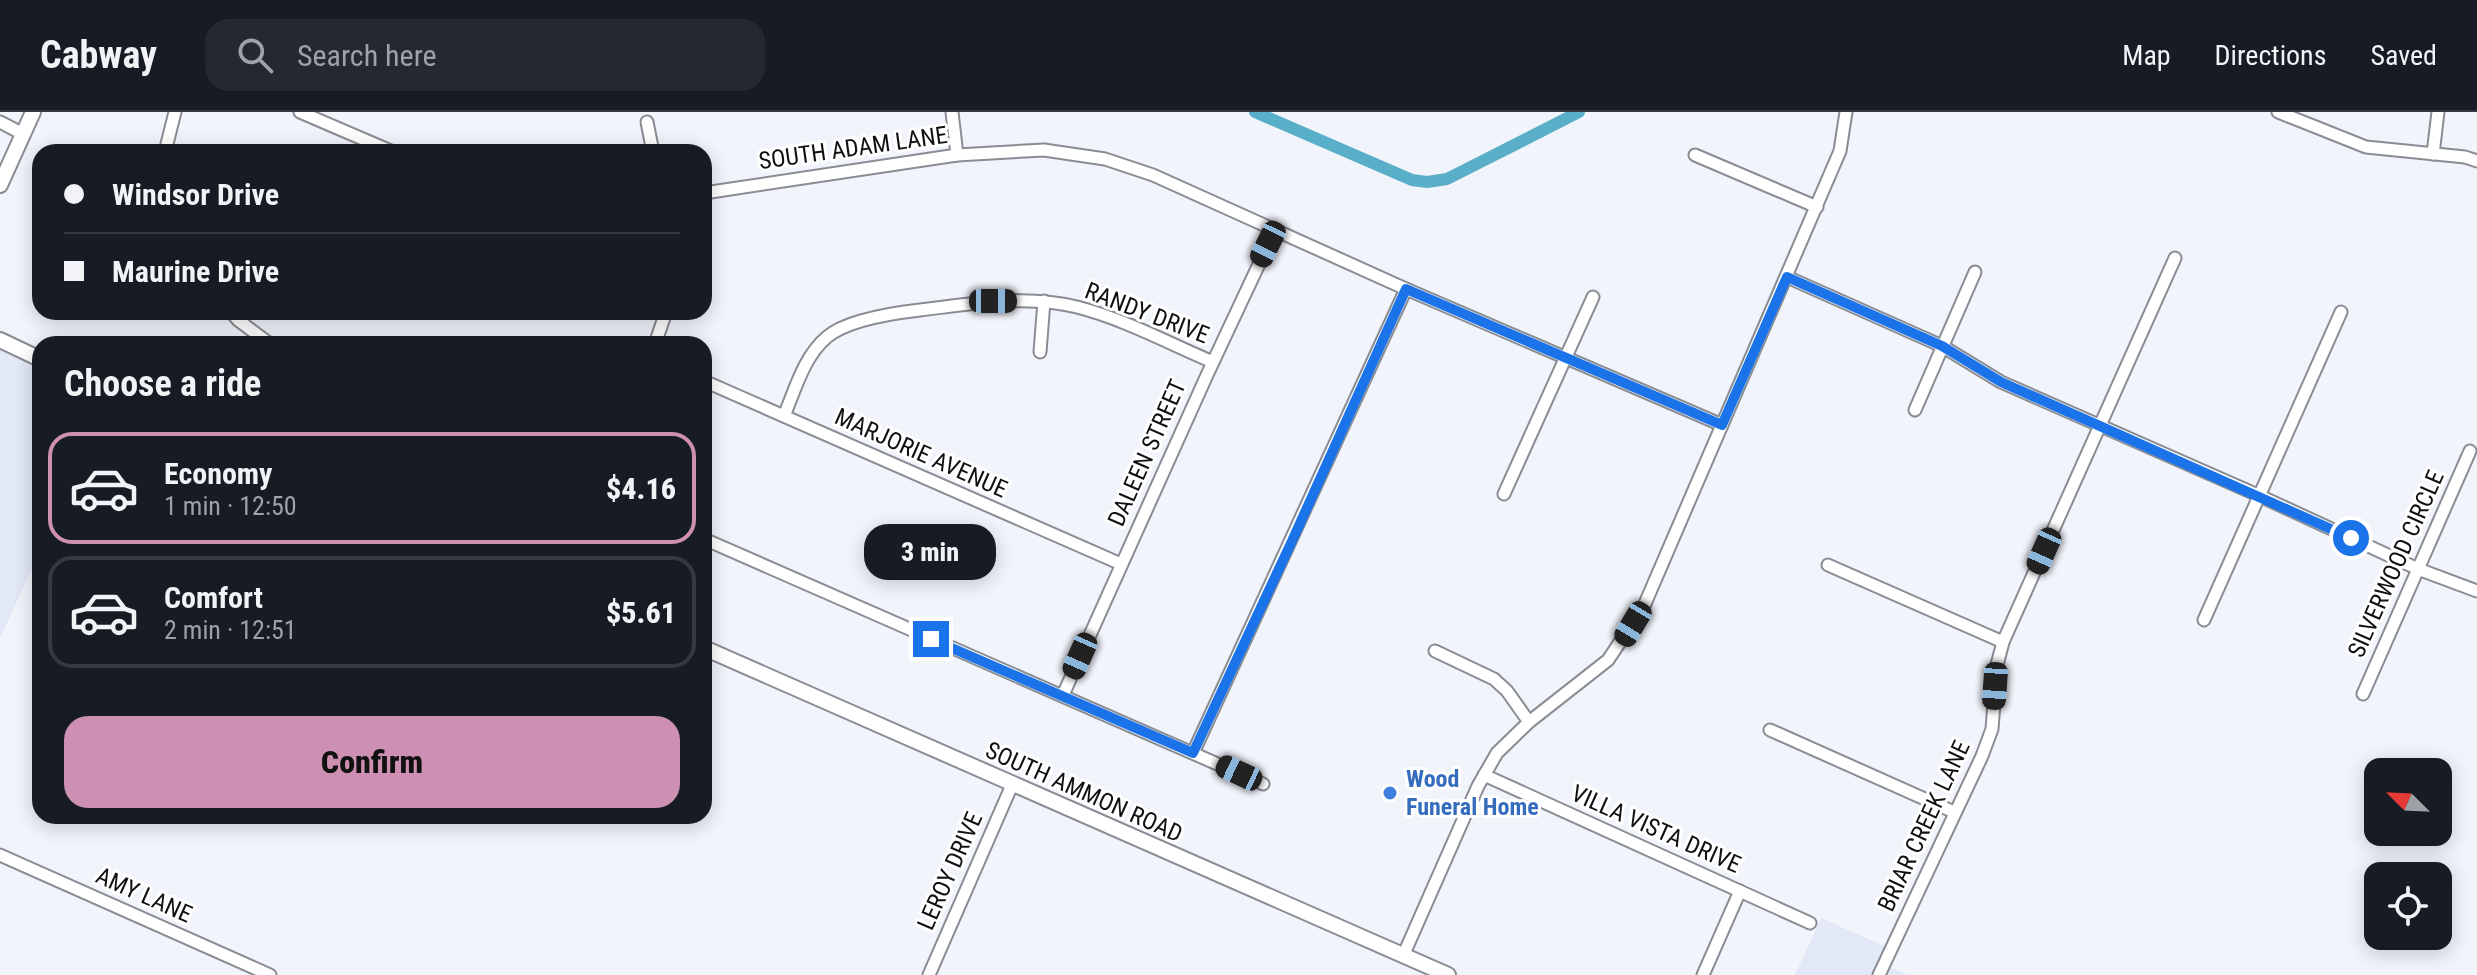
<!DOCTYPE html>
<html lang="en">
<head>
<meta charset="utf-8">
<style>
  :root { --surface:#171b24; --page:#242831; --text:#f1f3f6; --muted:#9ea1a6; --line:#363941; --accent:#cd8fb2 }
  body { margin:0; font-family:"Roboto Condensed",sans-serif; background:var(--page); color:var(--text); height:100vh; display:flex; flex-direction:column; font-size:30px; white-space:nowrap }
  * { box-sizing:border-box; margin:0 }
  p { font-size:26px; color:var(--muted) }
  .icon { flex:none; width:44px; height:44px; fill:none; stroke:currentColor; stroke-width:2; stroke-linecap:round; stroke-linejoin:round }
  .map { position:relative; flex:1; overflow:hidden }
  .drawer { position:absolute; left:32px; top:224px; width:680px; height:488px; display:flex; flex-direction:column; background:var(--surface); border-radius:24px; box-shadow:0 4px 20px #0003 }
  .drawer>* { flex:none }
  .hud { position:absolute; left:32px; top:32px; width:680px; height:176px; border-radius:24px; box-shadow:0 4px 20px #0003; display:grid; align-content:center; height:176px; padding:0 32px; background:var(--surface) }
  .needle { width:52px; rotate:294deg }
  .tools { position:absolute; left:2364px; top:646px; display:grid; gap:16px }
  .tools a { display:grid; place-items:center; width:88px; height:88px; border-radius:16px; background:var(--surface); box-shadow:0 4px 20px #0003; font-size:40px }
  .end { position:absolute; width:36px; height:36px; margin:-18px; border:10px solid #1a73e8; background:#fff; box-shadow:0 0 0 4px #fff }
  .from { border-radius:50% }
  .bubble { position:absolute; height:56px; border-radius:24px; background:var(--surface); box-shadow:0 4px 20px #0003; font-size:26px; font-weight:800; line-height:56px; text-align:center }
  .car { position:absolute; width:24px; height:48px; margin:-24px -12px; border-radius:10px; box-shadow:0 0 6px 2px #0007; background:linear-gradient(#222 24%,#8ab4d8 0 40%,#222 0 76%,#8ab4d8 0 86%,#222 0) }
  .hud b { display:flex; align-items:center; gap:28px; height:76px; font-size:30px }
  .hud b+b { border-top:2px solid var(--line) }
  .hud i { width:20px; height:20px; background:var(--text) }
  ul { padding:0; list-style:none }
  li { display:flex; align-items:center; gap:24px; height:112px; margin:0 16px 12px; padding:0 16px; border:4px solid var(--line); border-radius:24px }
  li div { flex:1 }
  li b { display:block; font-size:30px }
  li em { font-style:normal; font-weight:800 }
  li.current { border-color:var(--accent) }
  li>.icon { width:72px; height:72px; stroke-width:1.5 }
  h2 { padding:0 32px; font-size:36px; line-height:96px }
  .primary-button { display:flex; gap:16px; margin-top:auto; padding:16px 32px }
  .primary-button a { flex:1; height:92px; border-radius:24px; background:var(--accent); color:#111; font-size:32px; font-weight:800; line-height:92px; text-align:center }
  header { display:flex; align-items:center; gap:48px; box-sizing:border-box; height:112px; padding:0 40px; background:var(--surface); border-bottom:2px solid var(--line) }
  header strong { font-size:38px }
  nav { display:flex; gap:44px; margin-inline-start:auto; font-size:28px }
  .search { width:560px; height:72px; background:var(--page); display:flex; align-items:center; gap:20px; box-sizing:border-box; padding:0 28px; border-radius:24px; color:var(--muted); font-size:30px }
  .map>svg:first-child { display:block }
  .built { fill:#e2e8f6 }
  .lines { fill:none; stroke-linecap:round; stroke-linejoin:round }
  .canal { stroke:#5aafc8; stroke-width:12 }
  .street-casing { stroke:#8a8c93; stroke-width:15 }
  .secondary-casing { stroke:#8a8c93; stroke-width:18 }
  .street { stroke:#fff; stroke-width:11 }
  .secondary { stroke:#fff; stroke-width:14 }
  .route { stroke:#1a73e8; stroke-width:10 }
  .shop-dot { fill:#3f7fe0; stroke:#fff; stroke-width:3 }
  .labels { text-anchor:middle; stroke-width:6; stroke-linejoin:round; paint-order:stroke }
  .street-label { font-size:24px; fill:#0f1012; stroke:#fff }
  .shop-label { font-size:24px; font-weight:bold; fill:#366cbe; stroke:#fff; text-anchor:start }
</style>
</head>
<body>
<header>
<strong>Cabway</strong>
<div class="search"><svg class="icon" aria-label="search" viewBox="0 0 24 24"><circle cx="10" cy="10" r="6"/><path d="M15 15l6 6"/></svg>Search here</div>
<nav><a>Map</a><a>Directions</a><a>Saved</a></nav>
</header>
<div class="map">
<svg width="2477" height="863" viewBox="0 0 2477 863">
  <rect width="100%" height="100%" fill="#f1f4fb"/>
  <!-- built -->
  <g class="built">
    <path d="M0,229l40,18v192l-40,87z"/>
    <path d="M1821,806l70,31 -7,15 24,11h-113z"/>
  </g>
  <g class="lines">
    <!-- canal -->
    <path class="canal" d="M1255,0l157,68 15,2 20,-3 132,-67"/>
    <defs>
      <g id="street">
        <path d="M300,0l93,40"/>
        <path d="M952,0l5,43"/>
        <path d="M2278,0l88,35 99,10 12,4"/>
        <path d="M0,10l23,12"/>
        <path d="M647,10l6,30"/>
        <path d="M165,40l10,-40"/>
        <path d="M2433,42l5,-42"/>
        <path d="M1695,43l122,52"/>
        <path d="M704,81l253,-38 87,-5 61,9 48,16 253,114 316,136"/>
        <path d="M1787,165l155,69 59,36 259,114 158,73 59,22"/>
        <path d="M231,200l7,8 32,24"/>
        <path d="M655,232l11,-32"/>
        <path d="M1040,240l4,-51"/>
        <path d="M704,269l417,183"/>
        <path d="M1915,298l60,-138"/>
        <path d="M784,304c11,-26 20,-60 43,-79 20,-17 67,-24 93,-27 51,-6 106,-16 157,-3 47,12 91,36 136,55"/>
        <path d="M1504,382l89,-197"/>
        <path d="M704,427l559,245"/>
        <path d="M1828,453l175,77"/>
        <path d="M2204,508l137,-308"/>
        <path d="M1435,539l59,28 13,12 22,31"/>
        <path d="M2363,582l107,-243"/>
        <path d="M1063,583l144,-320 68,-145"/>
        <path d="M1770,618l184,82"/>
        <path d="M1193,641l213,-464"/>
        <path d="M1484,663l326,148"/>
        <path d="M0,743l270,120"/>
        <path d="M1403,844l75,-170 19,-33 32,-31 79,-62 36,-54 196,-455 6,-39"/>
        <path d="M929,863l83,-190"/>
        <path d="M1703,863l37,-84"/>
        <path d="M1879,863l103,-219 10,-27 5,-64 6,-23 172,-384"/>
      </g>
      <g id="secondary">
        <path d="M0,73l33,-73"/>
        <path d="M0,228l40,19"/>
        <path d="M704,536l744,327"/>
      </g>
    </defs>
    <!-- street casing -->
    <use href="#street" class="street-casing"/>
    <!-- secondary casing -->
    <use href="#secondary" class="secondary-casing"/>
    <!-- street -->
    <use href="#street" class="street"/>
    <!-- secondary -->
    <use href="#secondary" class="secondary"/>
  </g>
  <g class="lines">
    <!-- route -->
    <path class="route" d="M931,527l262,114 99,-212 114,-252 316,136 65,-148 155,69 59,36 350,156"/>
  </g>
  <!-- markers -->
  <circle class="shop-dot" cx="1390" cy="681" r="8"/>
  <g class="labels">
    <!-- street labels -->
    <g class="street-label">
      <text transform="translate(853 36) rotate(-8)" y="8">SOUTH ADAM LANE</text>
      <text transform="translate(1147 201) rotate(21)" y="8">RANDY DRIVE</text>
      <text transform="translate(921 341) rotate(24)" y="8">MARJORIE AVENUE</text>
      <text transform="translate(1147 341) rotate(-66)" y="8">DALEEN STREET</text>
      <text transform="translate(2396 452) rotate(-66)" y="8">SILVERWOOD CIRCLE</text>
      <text transform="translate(1084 680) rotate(24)" y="8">SOUTH AMMON ROAD</text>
      <text transform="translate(1924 714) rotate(-65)" y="8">BRIAR CREEK LANE</text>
      <text transform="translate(1656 717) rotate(24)" y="8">VILLA VISTA DRIVE</text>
      <text transform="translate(950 759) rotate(-66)" y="8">LEROY DRIVE</text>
      <text transform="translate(144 783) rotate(24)" y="8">AMY LANE</text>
    </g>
    <!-- shop labels -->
    <g class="shop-label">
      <text x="1406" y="675">Wood<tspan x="1406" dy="28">Funeral Home</tspan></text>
    </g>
  </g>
</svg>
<div class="tools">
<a><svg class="needle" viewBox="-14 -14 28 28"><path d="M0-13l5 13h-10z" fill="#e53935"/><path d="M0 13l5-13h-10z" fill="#9ea1a6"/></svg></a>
<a><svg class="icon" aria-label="locate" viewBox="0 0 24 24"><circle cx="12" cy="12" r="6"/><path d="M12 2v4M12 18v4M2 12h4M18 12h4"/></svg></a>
</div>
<i class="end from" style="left:2351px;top:426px"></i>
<i class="end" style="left:931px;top:527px"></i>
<div class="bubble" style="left:864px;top:412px;width:132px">3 min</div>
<i class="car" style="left:1268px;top:132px;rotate:206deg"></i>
<i class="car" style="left:993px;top:189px;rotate:90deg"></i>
<i class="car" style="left:2044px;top:439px;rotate:204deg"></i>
<i class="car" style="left:1633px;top:512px;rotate:211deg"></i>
<i class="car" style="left:1080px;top:544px;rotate:204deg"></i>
<i class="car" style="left:1995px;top:574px;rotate:184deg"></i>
<i class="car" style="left:1239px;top:661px;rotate:295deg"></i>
<div class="hud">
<b><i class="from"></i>Windsor Drive</b>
<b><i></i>Maurine Drive</b>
</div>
<section class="drawer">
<h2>Choose a ride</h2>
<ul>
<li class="current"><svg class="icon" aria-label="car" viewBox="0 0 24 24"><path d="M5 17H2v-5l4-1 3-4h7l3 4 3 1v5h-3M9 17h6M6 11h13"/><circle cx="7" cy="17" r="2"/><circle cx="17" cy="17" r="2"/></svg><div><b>Economy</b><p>1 min · 12:50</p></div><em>$4.16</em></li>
<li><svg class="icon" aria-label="car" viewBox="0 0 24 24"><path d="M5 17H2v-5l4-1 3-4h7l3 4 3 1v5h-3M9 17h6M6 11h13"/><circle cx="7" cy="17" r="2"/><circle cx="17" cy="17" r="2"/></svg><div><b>Comfort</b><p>2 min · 12:51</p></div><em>$5.61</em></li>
</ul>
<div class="primary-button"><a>Confirm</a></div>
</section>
</div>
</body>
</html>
